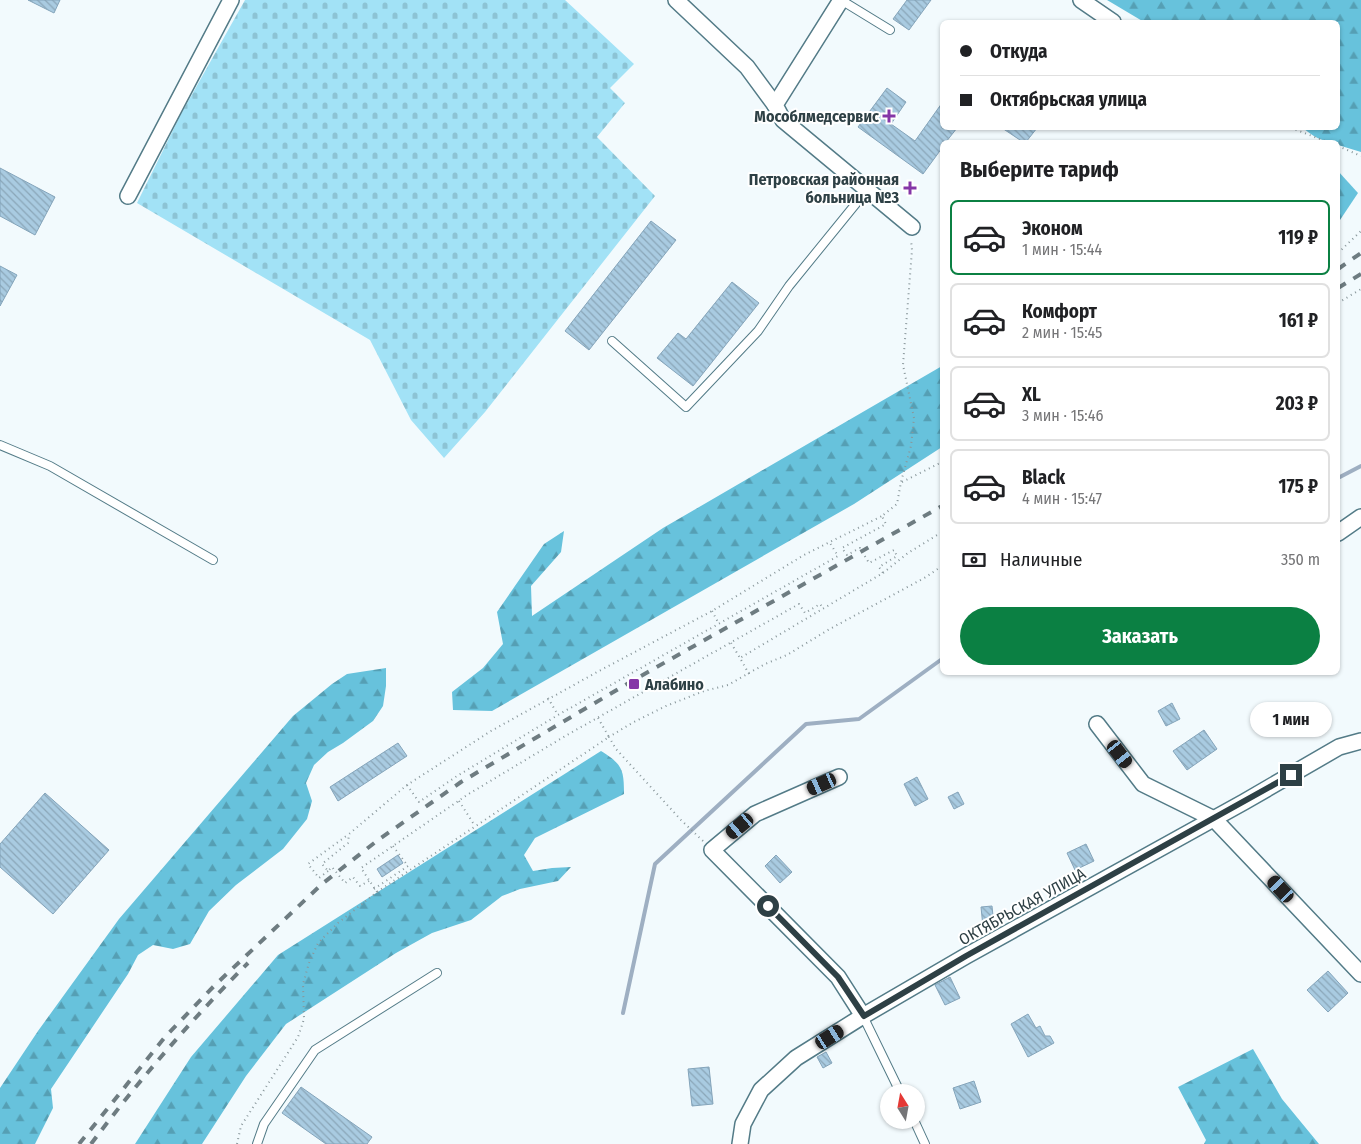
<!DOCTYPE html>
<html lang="ru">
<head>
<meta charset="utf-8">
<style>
  :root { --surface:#fff; --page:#f6f6f6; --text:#202124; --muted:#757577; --line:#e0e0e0; --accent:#0b8043 }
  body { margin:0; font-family:"Fira Sans Condensed",sans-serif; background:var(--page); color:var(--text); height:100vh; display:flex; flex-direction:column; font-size:19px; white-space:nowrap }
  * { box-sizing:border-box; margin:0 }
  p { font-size:16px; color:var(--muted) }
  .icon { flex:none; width:28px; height:28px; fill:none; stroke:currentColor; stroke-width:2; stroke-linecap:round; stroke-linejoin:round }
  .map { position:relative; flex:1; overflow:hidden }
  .panel { position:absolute; left:940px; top:140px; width:400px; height:535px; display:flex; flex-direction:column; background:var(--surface); border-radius:8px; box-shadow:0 1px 4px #0004 }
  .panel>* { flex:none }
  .guide { position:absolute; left:940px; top:20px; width:400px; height:110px; border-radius:8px; box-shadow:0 1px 4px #0004; display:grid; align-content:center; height:110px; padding:0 20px; background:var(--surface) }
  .needle { width:32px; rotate:349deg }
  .buttons { position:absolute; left:880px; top:1084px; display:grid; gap:10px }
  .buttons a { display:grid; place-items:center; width:45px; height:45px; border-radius:50%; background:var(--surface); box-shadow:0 1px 4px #0004; font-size:25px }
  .end { position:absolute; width:22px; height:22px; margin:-11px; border:6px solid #2e4045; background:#fff; box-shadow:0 0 0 2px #fff }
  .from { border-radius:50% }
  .bubble { position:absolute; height:35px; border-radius:18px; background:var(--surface); box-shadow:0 1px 4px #0004; font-size:16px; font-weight:700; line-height:35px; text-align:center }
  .car { position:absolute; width:15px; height:30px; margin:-15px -8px; border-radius:6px; box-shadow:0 0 4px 1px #0007; background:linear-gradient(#222 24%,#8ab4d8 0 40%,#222 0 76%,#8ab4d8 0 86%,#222 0) }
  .guide b { display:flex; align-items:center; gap:18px; height:48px; font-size:19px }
  .guide b+b { border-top:1px solid var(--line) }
  .guide i { width:12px; height:12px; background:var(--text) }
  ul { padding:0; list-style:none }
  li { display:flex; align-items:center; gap:15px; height:75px; margin:0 10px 8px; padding:0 10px; border:2px solid var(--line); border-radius:8px }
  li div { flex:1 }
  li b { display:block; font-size:19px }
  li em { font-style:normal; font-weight:700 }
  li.selected { border-color:var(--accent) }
  li>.icon { width:45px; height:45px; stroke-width:1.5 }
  h2 { padding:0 20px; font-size:22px; line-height:60px }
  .pay { display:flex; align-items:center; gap:12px; height:55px; padding:0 20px; font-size:19px }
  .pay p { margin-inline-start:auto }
  .primary-button { display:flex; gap:10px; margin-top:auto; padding:10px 20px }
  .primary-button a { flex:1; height:58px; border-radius:30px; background:var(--accent); color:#fff; font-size:20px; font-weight:700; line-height:58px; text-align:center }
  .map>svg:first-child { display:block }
  .forest { fill:url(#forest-firs) }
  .cemetery { fill:url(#cemetery-stones) }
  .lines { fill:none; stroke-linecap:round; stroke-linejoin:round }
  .stream { stroke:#9eafc2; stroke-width:4 }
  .building { fill:url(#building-back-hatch); stroke:#84a4ba }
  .lane-casing { stroke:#537b87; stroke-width:10 }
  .street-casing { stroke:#537b87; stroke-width:18 }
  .path { stroke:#89979b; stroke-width:2; stroke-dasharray:1 4; stroke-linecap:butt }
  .lane { stroke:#fff; stroke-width:8 }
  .street { stroke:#fff; stroke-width:15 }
  .rail { stroke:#6e7c81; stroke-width:4; stroke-dasharray:9 9; stroke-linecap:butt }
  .route { stroke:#2e4045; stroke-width:6 }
  .poi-dot { fill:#8536a7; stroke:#fff; stroke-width:2 }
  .labels { text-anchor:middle; stroke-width:4; stroke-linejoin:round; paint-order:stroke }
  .poi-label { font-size:16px; font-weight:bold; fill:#2e4045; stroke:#fff; text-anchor:end }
  .street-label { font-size:16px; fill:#2e4045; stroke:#fff }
</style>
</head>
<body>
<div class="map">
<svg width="1361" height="1144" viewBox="0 0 1361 1144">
  <defs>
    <pattern id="forest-firs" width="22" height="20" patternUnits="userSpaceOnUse" patternTransform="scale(1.25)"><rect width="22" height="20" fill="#67c2dc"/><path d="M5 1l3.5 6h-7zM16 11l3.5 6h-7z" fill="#559fb4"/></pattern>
    <pattern id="cemetery-stones" width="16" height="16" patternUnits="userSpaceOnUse" patternTransform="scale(1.25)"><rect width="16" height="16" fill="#a2e2f6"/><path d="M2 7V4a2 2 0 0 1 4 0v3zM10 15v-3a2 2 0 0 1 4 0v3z" fill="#8cc3d4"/></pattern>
    <pattern id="building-back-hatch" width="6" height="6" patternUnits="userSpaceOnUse" patternTransform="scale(1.25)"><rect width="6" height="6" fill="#a9cbe1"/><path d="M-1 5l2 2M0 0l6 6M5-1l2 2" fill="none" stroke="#8aa6b8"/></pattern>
  </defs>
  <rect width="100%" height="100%" fill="#f2fafd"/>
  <!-- forest -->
  <g class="forest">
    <path d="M1107,0h254v152l-23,-7v-3c-16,0 -24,-5 -35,-14h35v-106h-194z"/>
    <path d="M1338,171l20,22 -20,30z"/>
    <path d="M942,366v81l-88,57 -362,207 -39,-1 -1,-18 31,-24 20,-24 -6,-32 47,-68 20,-13 -3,21 -30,34 1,30 131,-88z"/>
    <path d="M386,668v18l-3,20 -10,15 -30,22 -15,9 -14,13 -8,18 6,18 -5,18 -24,30 -47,36 -27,26 -19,33 -17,5 -20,-4 -15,10 -10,19 -77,115 2,19 -18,36h-35v-56l38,-57 81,-112 174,-203 39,-32 15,-10z"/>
    <path d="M601,751c21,13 23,18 23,43l-89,44 -11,17 9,16 19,-3 19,-1 -13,14 -38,8 -18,7 -31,24 -39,13 -36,20 -110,71 -40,52 -44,68h-67l56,-87 87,-102z"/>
    <path d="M1253,1049l29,50 37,45h-115l2,-4 -28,-53z"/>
  </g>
  <!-- cemetery -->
  <path class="cemetery" d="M245,0h320l69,64 -24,24 15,15 -28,34 58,59 -170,216 -41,46 -33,-38 -41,-80 -233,-137 44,-89z"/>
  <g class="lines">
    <!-- stream -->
    <g class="stream">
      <path d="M1338,478l23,-12"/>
      <path d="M623,1013l32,-149 151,-140 53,-5 83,-60"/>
    </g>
  </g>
  <!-- building -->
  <g class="building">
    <path d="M28,0h32l-6,13z"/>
    <path d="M907,0h24l-22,30 -16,-11z"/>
    <path d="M887,88l19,14 -15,22 24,17 27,-38v25h15l-11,14h-4v6l-19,26 -65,-47z"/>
    <path d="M1002,128h35l-11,14h-3z"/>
    <path d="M0,168l55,29 -20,38 -35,-19z"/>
    <path d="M651,221l25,19 -87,110 -24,-19z"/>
    <path d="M0,266l17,9 -17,31z"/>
    <path d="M732,282l27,21 -66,83 -36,-28 21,-25 8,6z"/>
    <path d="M1172,703l8,16 -14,7 -8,-15z"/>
    <path d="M1204,730l13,19 -30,21 -14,-19z"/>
    <path d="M398,743l9,13 -69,45 -8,-14z"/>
    <path d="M917,777l11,22 -13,7 -11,-22z"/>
    <path d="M958,792l6,12 -10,5 -6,-12z"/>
    <path d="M45,793l64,57 -56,64 -53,-47v-23z"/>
    <path d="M1086,844l8,17 -19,9 -8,-17z"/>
    <path d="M398,855l5,8 -21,14 -5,-8z"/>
    <path d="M776,855l16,17 -12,11 -15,-17z"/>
    <path d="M992,906l2,20 -11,1 -2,-20z"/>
    <path d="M1328,971l20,22 -20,19 -21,-22z"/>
    <path d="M950,977l10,21 -15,7 -10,-20z"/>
    <path d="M1028,1014l8,14 4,-2 5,10h5l4,7 -26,14 -17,-33z"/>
    <path d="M826,1052l6,11 -9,5 -6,-11z"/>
    <path d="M709,1067l4,37 -21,2 -4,-37z"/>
    <path d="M974,1081l7,21 -21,7 -7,-21z"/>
    <path d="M301,1087l71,50 -5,7h-41l-44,-31z"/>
  </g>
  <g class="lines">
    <defs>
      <g id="lane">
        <path d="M841,0l49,30"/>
        <path d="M612,341l74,66 72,-76 31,-45 78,-96"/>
        <path d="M0,445l50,21 163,94"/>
        <path d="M863,1016l37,76"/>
        <path d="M914,1120l11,24"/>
        <path d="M257,1144l7,-20 51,-74 122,-77"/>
      </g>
      <g id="street">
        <path d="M676,0l71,67 28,38"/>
        <path d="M841,0l-66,105 8,15 129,107"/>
        <path d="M1081,0l32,22"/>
        <path d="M128,196l103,-196"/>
        <path d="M1338,533l23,-16"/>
        <path d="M1097,724l46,60 71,35 147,155"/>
        <path d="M839,777l-84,37 -43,36 126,127 25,39"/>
        <path d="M740,1144l3,-20 18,-34 35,-32 67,-42 103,-60 278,-154 95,-55 22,-6"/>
      </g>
    </defs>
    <!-- lane casing -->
    <use href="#lane" class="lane-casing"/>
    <!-- street casing -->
    <use href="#street" class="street-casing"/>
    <!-- path -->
    <g class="path">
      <path d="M1291,128l37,14"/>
      <path d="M1338,146l23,10"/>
      <path d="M1338,253l23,-22"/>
      <path d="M1338,303l23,-14"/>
      <path d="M902,482l40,-20"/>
      <path d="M883,573l25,-20 34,-21"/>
      <path d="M712,611l7,13"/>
      <path d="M731,643l9,15"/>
      <path d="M749,674l-9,-16 143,-85 -4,-6 18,-11 -3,-6 -25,13 -9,-15 -13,7 -5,-7 44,-24 -4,-8 15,-12 4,-22 10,-36 3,-28 -11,-53 9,-115 -1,-10"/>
      <path d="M548,698l10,17"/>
      <path d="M407,785l12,17 38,-26 101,-61 280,-159 -8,-13"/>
      <path d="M459,801l16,25"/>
      <path d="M703,841l-22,-21 -65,-71 -7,-12 23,-14 34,-17 38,-15 24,-6 37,-21 22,-9 41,-25 98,-53 16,-11"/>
      <path d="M328,871l-9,7 -11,-14 41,-30"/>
      <path d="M369,881l-9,5 -7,-9 -8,6 -13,-16 -4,4 -6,-7 26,-21 1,-9 58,-49 84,-54 108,-60 113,-60 92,-56 78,-39"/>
      <path d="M374,889l34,-23 -15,-20"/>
      <path d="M377,892l-16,-24 106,-73 100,-60 232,-131 6,9 15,-9 3,4"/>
      <path d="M237,1144l4,-18 57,-89 6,-18 -1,-35 6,-21 9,-20 20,-20 39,-31 232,-155 -11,-19"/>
    </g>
    <!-- lane -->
    <use href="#lane" class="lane"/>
    <!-- street -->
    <use href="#street" class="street"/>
    <!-- rail -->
    <g class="rail">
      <path d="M1338,269l23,-16"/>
      <path d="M1338,288l23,-14"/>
      <path d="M79,1144l86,-107 50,-52 107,-101 56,-44 83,-58 171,-101 310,-175"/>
      <path d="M91,1144c48,-64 101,-125 157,-181"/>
    </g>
  </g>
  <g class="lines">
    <!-- route -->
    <path class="route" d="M768,906l70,71 26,39 102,-60 325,-181"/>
  </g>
  <!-- markers -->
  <g class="poi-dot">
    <path d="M886.5 108.5h5v5h5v5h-5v5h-5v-5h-5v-5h5z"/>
    <path d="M907.5 180.5h5v5h5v5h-5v5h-5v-5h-5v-5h5z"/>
    <rect x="628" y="678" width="12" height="12" rx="2.5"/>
  </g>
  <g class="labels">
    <!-- poi labels -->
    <g class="poi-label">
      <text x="879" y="122">Мособлмедсервис</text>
      <text x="899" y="185">Петровская районная<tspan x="899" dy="18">больница №3</tspan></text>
      <text x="645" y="690" text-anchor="start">Алабино</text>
    </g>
    <!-- street labels -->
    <g class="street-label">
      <text transform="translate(1022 906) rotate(-29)" y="6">ОКТЯБРЬСКАЯ УЛИЦА</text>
    </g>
  </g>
</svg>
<div class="buttons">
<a><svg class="needle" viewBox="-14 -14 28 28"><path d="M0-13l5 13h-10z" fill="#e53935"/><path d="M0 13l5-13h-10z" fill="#757577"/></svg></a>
</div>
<i class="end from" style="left:768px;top:906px"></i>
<i class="end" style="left:1291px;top:775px"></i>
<div class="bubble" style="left:1250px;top:702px;width:82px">1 мин</div>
<i class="car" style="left:1120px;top:754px;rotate:143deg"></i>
<i class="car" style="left:822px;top:784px;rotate:246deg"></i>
<i class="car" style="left:740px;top:826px;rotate:230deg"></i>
<i class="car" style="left:1281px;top:889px;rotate:317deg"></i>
<i class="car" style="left:830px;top:1037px;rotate:58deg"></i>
<div class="guide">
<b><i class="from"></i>Откуда</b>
<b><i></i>Октябрьская улица</b>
</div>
<section class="panel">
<h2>Выберите тариф</h2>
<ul>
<li class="selected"><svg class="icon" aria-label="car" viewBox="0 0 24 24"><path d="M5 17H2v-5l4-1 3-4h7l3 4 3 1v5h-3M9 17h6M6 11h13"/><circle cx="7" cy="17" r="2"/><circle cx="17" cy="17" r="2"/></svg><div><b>Эконом</b><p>1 мин · 15:44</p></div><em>119 ₽</em></li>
<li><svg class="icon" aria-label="car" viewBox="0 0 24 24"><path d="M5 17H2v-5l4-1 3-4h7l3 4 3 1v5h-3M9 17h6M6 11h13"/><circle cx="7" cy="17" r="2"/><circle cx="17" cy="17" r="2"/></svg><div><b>Комфорт</b><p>2 мин · 15:45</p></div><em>161 ₽</em></li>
<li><svg class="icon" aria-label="car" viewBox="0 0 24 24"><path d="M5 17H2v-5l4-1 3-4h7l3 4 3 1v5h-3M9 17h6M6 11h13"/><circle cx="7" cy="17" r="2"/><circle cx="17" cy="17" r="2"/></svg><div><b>XL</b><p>3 мин · 15:46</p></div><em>203 ₽</em></li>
<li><svg class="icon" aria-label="car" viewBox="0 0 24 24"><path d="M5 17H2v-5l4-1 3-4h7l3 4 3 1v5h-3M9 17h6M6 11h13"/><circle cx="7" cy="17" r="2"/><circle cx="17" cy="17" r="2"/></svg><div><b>Black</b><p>4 мин · 15:47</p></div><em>175 ₽</em></li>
</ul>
<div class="pay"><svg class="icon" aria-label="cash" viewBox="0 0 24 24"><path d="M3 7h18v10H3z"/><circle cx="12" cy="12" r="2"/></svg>Наличные<p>350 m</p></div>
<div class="primary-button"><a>Заказать</a></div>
</section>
</div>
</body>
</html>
